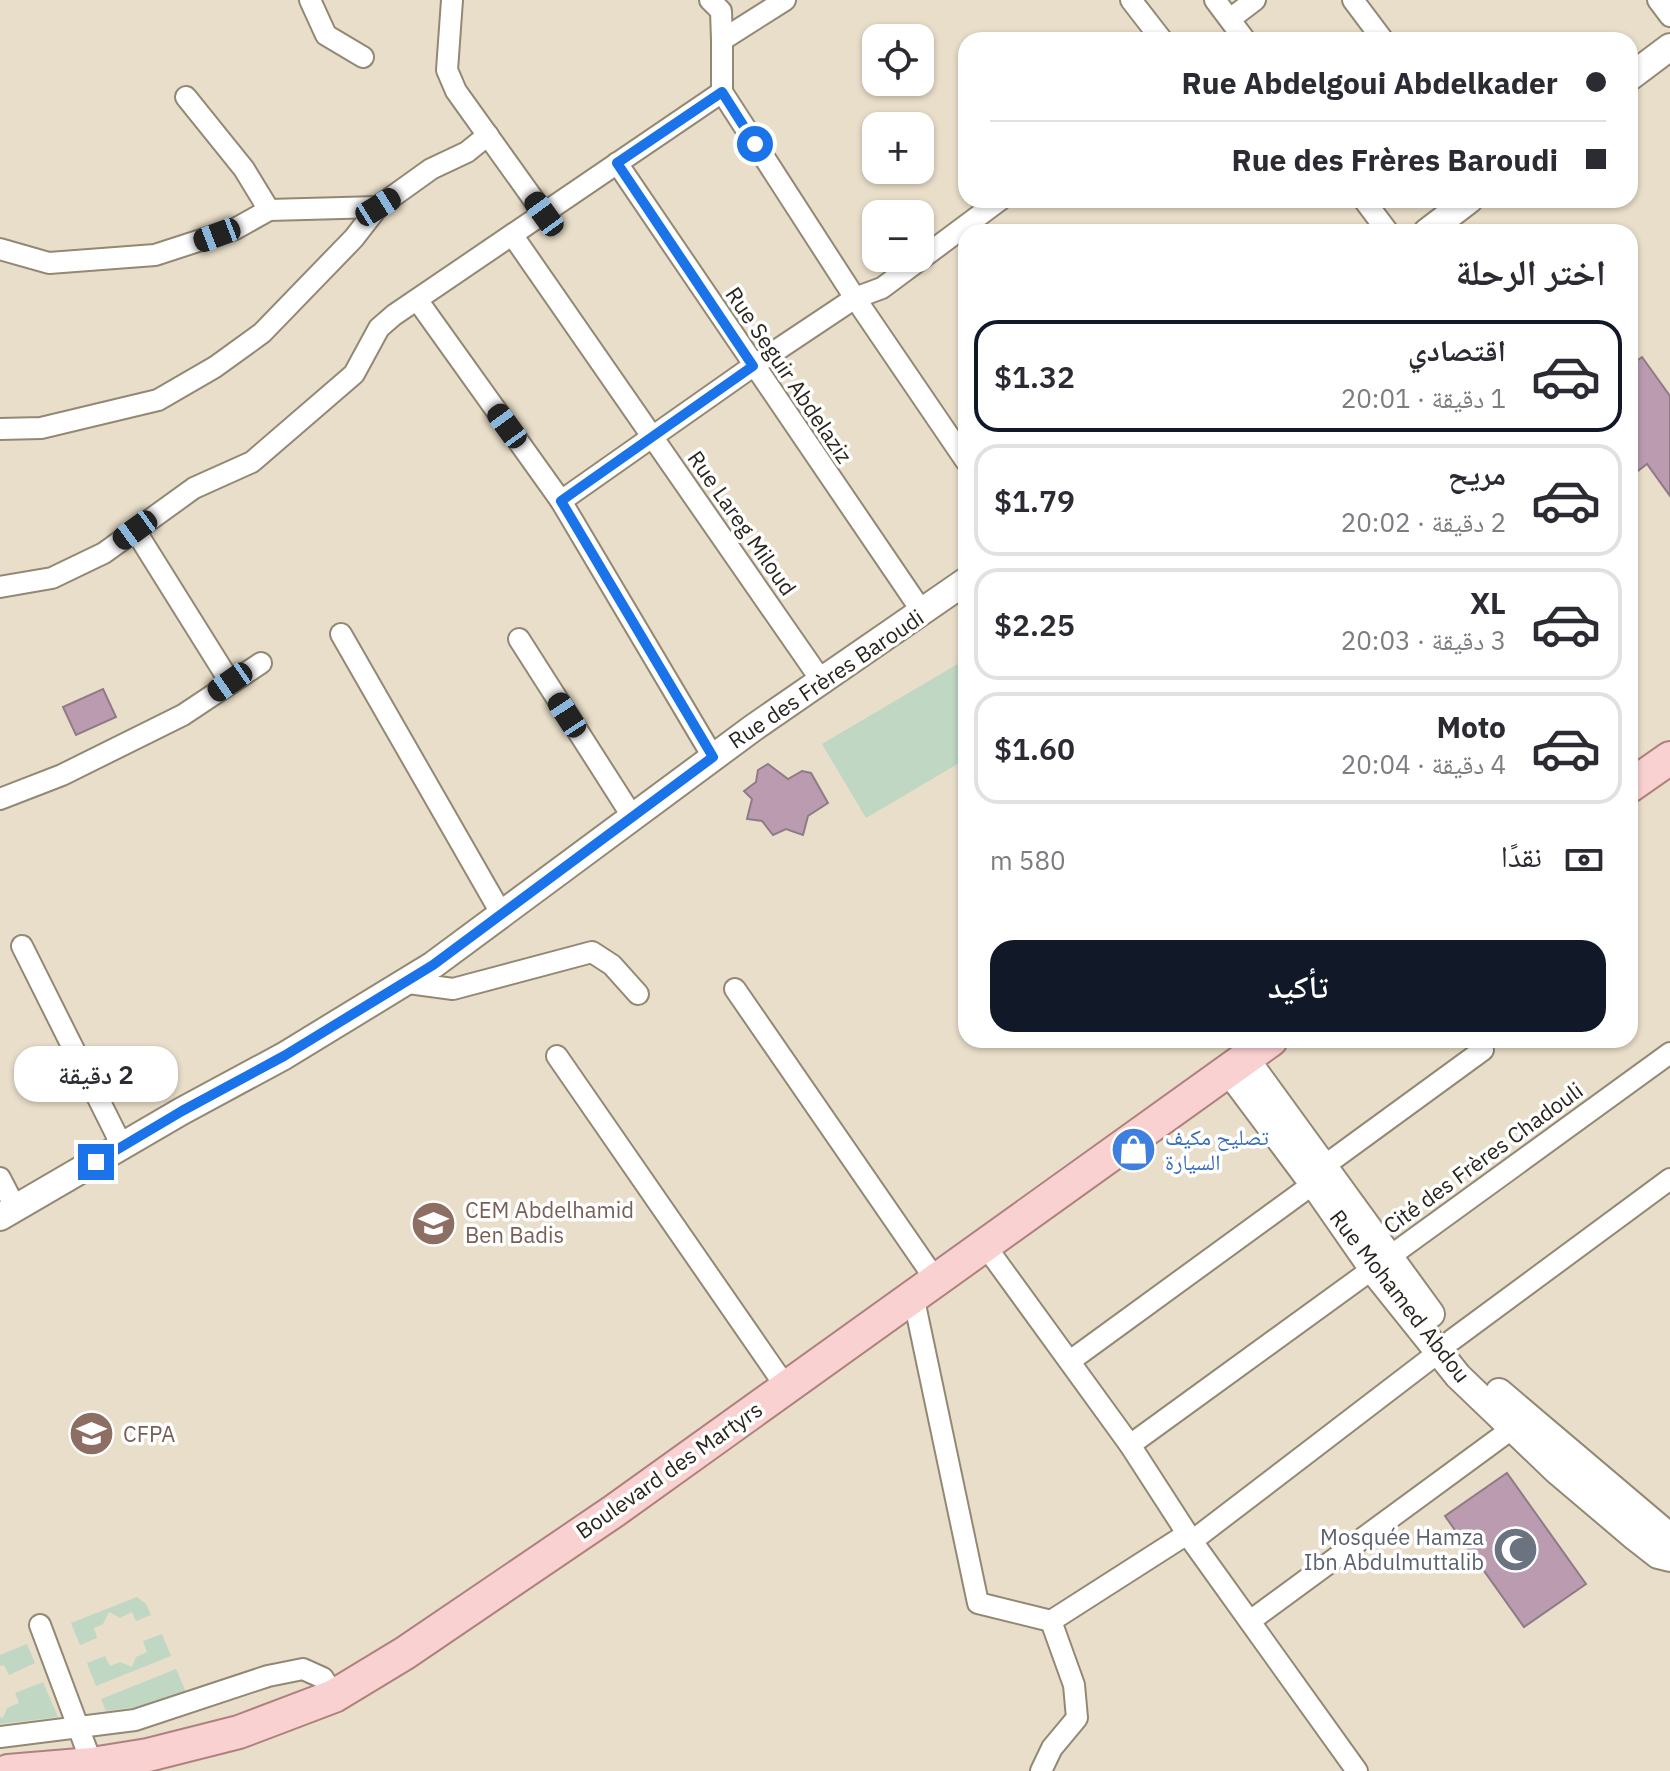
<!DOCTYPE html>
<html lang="ar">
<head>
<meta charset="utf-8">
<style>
  :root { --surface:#fff; --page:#f7f7f7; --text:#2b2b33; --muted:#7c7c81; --line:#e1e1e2; --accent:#111827 }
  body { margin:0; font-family:"IBM Plex Sans","Noto Naskh Arabic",sans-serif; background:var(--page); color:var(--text); direction:rtl; height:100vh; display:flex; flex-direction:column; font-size:30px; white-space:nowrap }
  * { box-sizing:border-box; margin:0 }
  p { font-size:26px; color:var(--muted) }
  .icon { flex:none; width:44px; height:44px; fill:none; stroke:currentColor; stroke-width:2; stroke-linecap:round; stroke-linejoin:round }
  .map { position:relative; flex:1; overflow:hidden; direction:ltr }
  .sheet { position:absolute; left:958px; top:224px; width:680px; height:824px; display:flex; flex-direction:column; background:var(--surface); border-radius:24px; box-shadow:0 2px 6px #0004; direction:rtl }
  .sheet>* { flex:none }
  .hud { position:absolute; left:958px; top:32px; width:680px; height:176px; border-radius:24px; box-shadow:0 2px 6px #0004; direction:rtl; display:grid; align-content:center; height:176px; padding:0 32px; background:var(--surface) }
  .tools { position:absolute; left:862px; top:24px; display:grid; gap:16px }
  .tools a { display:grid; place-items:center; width:72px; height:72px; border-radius:16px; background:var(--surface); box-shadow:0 2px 6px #0004; font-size:40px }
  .end { position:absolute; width:36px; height:36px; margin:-18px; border:10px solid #1a73e8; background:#fff; box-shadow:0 0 0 4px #fff }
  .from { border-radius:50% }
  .bubble { position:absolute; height:56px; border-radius:24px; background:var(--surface); box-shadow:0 2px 6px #0004; font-size:26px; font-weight:600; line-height:56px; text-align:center; direction:rtl }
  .car { position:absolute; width:24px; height:48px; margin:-24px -12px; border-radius:10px; box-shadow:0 0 6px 2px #0007; background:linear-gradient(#222 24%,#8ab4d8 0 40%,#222 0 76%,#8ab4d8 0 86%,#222 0) }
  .hud b { display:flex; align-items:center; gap:28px; height:76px; font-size:30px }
  .hud b+b { border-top:2px solid var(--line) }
  .hud i { width:20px; height:20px; background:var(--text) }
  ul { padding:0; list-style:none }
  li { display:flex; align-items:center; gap:24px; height:112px; margin:0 16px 12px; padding:0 16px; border:4px solid var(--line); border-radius:24px }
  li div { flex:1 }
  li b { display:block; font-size:30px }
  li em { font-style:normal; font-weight:600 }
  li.current { border-color:var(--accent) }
  li>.icon { width:72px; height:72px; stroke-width:1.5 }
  h2 { padding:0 32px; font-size:36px; line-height:96px }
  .pay { display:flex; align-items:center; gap:20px; height:88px; padding:0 32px; font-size:30px }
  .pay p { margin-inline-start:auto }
  .button { display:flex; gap:16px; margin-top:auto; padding:16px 32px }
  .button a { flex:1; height:92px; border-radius:24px; background:var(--accent); color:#fff; font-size:32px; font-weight:600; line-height:92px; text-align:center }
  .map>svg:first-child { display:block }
  .green { fill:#c0d7c3 }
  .building { fill:#bb9baf; stroke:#8f7b87; stroke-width:2 }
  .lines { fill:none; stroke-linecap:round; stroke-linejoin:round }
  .minor-casing { stroke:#928874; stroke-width:24 }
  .tertiary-casing { stroke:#928874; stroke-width:30 }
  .primary-casing { stroke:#af817e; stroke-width:36 }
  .minor { stroke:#fff; stroke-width:20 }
  .tertiary { stroke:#fff; stroke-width:26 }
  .primary { stroke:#fad1d1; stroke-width:32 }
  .route { stroke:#1a73e8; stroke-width:10 }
  .labels { text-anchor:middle; stroke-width:7; stroke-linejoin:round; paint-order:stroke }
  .street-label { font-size:22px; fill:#29251d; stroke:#fff }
  .shop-label { font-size:22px; fill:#366cbe; stroke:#fff; text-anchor:start }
  .education-label { font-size:22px; fill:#785e54; stroke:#fff; text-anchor:start }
  .worship-label { font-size:22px; fill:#5b616d; stroke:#fff; text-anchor:end }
</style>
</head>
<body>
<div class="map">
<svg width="1670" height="1771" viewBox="0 0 1670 1771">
  <rect width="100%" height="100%" fill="#e9dec9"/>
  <!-- green -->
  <g class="green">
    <path d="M966,659v100l-100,59 -44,-74z"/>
    <path d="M137,1597l9,7 5,11 -15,6 -4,-9 -12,6 -11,-6 -6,12 -9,4 3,10 -17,7 -9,-22z"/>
    <path d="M162,1634l9,22 -75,30 -9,-23 18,-7 5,10 10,-4 12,5 4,-10 11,-5 -4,-11z"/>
    <path d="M27,1644l8,19 -26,12 -5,-10 -4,1v-11z"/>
    <path d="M176,1669l10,23 -35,13 -45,6 -5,-12z"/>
    <path d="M43,1682l15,35 -58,7v-7l3,1 4,-10 12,-5 -4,-10z"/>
  </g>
  <!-- building -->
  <g class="building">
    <path d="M1642,357l28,39v100l-23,-32 -17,13v-112z"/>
    <path d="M103,689l13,28 -40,18 -13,-28z"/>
    <path d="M768,764l20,15 14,-8 9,2 17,30 -20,13 -5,19 -17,-6 -13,6 -11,-14 -15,-2 5,-20 -8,-8 12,-9 2,-12z"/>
    <path d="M1507,1473l79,111 -62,43 -79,-111z"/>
  </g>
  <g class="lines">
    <defs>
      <g id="minor">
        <path d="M310,0l16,35 37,22"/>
        <path d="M452,0l-5,70 9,21 88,123"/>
        <path d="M710,0l11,11 1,29"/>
        <path d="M785,0l-63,40v52l133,206 111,163"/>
        <path d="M1131,0l31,40"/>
        <path d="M1215,0l30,40"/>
        <path d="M1353,0l30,40"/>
        <path d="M1658,0l12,16"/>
        <path d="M1230,19l25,-19"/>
        <path d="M186,97l58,72 25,41"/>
        <path d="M617,163l306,450"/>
        <path d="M1364,200l24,32"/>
        <path d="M513,236l308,444"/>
        <path d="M0,249l49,14 106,-8 80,-26 34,-19 109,-3"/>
        <path d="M418,301l143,200 152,256"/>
        <path d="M0,429l41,-1 117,-28 57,-33 47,-34 92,-95 24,-31 53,-38 36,-17 21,-17"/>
        <path d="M561,501l192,-135 102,-68 27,-10 118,-88"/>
        <path d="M135,530l95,152"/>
        <path d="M0,587l52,-9 52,-25 90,-65 58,-26 102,-88 25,-46 15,-13 328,-223"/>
        <path d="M341,634l160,279"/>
        <path d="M519,639l113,177"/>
        <path d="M0,799l62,-24 121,-60 78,-52"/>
        <path d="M22,946l100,200"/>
        <path d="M401,982l52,7 139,-37 20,13 26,29"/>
        <path d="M735,989l200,290"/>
        <path d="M557,1056l229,331"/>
        <path d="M0,1178l16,31"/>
        <path d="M984,1244l146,201 62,96 165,230"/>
        <path d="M913,1295l65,308 73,18 23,64 3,33 -25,30 -11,23"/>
        <path d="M1452,1340l218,-161"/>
        <path d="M1070,1361l243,-177 11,-18 159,-116"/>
        <path d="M1130,1445l540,-392"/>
        <path d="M1192,1541l247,-189"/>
        <path d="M1051,1621l136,-87"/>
        <path d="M1250,1621l263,-193"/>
        <path d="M40,1625l52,139"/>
        <path d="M0,1737l135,-17 133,-44 35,-7 20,9 11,18"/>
      </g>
      <g id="tertiary">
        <path d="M1630,77l40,-30"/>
        <path d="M1427,232l42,-32"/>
        <path d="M1245,1058l186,256"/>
        <path d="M1228,1070l92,123 57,82 81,101 98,94 79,67 23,18 12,3"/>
        <path d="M0,1217l182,-106 102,-55 149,-91 320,-237 213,-147"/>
        <path d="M1499,1392l171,145"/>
      </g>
      <g id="primary">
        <path d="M1630,786l40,-28"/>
        <path d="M8,1771l84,-7 56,-9 91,-23 95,-36 71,-43 209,-142 657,-471"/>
      </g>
    </defs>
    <!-- minor casing -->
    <use href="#minor" class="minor-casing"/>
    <!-- tertiary casing -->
    <use href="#tertiary" class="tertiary-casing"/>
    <!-- primary casing -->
    <use href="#primary" class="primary-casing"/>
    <!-- minor -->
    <use href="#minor" class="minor"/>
    <!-- tertiary -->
    <use href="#tertiary" class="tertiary"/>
    <!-- primary -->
    <use href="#primary" class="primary"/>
  </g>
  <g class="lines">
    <!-- route -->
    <path class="route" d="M96,1162l86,-51 102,-55 149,-91 280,-208 -152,-256 192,-135 -136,-203 105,-71 33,52"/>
  </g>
  <!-- icons -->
  <defs>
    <symbol id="shop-disc" viewBox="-11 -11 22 22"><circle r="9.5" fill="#3f7fe0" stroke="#fff"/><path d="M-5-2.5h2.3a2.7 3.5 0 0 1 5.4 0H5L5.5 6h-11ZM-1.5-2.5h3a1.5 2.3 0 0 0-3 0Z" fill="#fff"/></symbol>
    <symbol id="school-disc" viewBox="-11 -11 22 22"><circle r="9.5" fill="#8d6e63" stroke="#fff"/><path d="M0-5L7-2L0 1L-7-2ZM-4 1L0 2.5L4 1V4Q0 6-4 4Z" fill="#fff"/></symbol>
    <symbol id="university-disc" viewBox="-11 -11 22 22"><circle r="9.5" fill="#8d6e63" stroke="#fff"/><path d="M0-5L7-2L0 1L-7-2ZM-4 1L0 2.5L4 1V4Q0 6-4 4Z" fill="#fff"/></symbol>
    <symbol id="mosque-disc" viewBox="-11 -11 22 22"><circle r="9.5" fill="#6b7280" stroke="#fff"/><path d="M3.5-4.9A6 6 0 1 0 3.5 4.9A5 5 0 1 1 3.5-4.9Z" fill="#fff"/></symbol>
  </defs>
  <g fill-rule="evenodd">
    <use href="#shop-disc" x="1108" y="1124" width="51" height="51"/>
    <use href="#school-disc" x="408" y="1198" width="51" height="51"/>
    <use href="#university-disc" x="66" y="1408" width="51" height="51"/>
    <use href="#mosque-disc" x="1490" y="1524" width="51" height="51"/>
  </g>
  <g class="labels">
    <!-- street labels -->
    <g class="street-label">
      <text transform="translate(789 375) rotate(56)" y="8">Rue Seguir Abdelaziz</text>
      <text transform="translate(742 523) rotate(55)" y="8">Rue Lareg Miloud</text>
      <text transform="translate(826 679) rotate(-34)" y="8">Rue des Frères Baroudi</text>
      <text transform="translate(1483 1158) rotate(-36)" y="8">Cité des Frères Chadouli</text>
      <text transform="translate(1400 1296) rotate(52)" y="8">Rue Mohamed Abdou</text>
      <text transform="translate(669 1470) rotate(-35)" y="8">Boulevard des Martyrs</text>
    </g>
    <!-- shop labels -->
    <g class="shop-label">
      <text x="1165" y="1145">تصليح مكيف<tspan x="1165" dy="25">السيارة</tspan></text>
    </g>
    <!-- education labels -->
    <g class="education-label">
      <text x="465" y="1218">CEM Abdelhamid<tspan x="465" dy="25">Ben Badis</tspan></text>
      <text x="123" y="1442">CFPA</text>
    </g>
    <!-- worship labels -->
    <g class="worship-label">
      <text x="1484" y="1545">Mosquée Hamza<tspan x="1484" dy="25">Ibn Abdulmuttalib</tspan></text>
    </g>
  </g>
</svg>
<div class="tools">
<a><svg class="icon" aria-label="locate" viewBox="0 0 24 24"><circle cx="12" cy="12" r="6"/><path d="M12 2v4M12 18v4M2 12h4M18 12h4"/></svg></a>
<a>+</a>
<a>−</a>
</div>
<i class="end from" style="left:755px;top:144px"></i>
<i class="end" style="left:96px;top:1162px"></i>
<div class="bubble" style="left:14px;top:1046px;width:164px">2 دقيقة</div>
<i class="car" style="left:378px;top:207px;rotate:58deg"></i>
<i class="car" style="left:544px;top:214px;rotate:324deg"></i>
<i class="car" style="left:217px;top:235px;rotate:249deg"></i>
<i class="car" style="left:507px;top:426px;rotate:324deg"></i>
<i class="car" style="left:135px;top:530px;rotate:234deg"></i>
<i class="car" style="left:230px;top:682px;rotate:235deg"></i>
<i class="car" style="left:567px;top:715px;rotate:327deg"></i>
<div class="hud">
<b><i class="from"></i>Rue Abdelgoui Abdelkader</b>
<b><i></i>Rue des Frères Baroudi</b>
</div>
<section class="sheet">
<h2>اختر الرحلة</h2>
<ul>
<li class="current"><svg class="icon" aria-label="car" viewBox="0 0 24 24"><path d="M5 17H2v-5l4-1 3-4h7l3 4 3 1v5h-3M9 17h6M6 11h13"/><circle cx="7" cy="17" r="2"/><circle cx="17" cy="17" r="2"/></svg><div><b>اقتصادي</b><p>1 دقيقة · 20:01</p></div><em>$1.32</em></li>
<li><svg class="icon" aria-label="car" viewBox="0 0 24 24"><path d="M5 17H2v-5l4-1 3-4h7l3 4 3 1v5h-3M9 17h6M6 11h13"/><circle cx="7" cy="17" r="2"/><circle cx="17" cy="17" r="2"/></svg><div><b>مريح</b><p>2 دقيقة · 20:02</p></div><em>$1.79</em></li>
<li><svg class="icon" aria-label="car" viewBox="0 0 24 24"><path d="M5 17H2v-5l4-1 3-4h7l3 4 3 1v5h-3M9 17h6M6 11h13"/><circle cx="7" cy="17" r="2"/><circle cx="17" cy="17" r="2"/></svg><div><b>XL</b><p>3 دقيقة · 20:03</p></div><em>$2.25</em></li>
<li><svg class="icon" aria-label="car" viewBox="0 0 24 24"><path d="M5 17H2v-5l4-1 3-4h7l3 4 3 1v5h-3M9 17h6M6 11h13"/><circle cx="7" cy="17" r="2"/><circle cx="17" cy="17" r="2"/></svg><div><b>Moto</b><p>4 دقيقة · 20:04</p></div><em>$1.60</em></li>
</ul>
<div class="pay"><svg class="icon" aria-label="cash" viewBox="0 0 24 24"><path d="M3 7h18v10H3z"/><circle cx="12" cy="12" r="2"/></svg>نقدًا<p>580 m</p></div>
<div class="button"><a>تأكيد</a></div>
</section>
</div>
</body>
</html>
